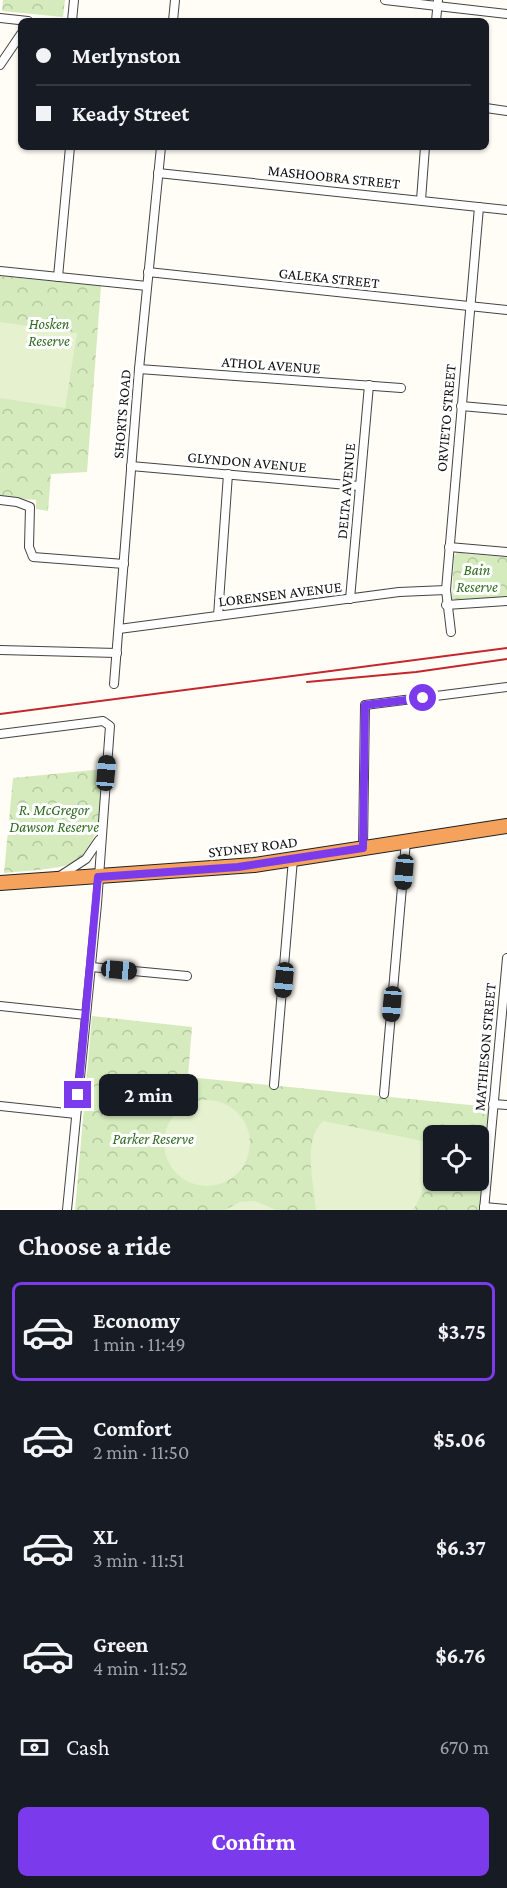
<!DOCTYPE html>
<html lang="en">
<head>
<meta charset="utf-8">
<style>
  :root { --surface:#171b24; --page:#20242c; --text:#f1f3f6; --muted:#9ea1a6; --line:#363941; --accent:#7c3aed }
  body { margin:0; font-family:"Crimson Pro",serif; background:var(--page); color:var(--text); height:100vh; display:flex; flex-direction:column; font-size:22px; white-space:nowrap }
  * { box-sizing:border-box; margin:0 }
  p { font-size:20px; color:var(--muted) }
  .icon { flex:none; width:33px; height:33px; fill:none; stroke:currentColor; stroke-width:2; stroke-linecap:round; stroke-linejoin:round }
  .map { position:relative; height:1210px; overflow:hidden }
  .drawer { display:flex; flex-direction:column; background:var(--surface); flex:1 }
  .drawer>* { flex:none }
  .top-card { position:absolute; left:18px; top:18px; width:471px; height:132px; border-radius:9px; box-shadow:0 2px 4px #0004; display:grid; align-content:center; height:132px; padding:0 18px; background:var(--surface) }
  .fabs { position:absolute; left:423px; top:1125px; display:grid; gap:12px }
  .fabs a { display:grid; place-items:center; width:66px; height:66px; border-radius:9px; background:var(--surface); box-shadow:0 2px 4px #0004; font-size:30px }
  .end { position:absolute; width:27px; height:27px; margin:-14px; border:8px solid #7c3aed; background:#fff; box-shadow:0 0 0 3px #fff }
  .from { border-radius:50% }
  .bubble { position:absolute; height:42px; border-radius:9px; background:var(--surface); box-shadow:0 2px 4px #0004; font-size:20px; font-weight:700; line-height:42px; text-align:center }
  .car { position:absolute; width:18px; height:36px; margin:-18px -9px; border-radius:8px; box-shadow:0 0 4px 2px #0007; background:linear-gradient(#222 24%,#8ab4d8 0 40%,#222 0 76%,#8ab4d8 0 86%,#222 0) }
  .top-card b { display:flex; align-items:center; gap:21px; height:57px; font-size:22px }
  .top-card b+b { border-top:2px solid var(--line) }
  .top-card i { width:15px; height:15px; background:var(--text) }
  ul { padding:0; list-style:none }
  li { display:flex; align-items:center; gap:18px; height:99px; margin:0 12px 9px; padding:0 6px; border:3px solid transparent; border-radius:9px }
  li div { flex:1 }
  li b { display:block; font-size:22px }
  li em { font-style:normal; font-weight:700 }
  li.on { border-color:var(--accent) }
  li>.icon { width:54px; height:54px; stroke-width:1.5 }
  h2 { padding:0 18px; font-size:27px; line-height:72px }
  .pay { display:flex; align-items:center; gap:15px; height:66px; padding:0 18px; font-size:22px }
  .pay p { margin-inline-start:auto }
  .action { display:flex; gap:12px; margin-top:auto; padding:12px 18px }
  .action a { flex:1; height:69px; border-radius:9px; background:var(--accent); color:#fff; font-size:24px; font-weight:700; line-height:69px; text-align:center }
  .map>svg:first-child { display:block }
  .park { fill:url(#park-crowns); fill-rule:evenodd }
  .pitch { fill:#e6f2cf }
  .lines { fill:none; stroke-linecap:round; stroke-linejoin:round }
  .street-casing { stroke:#444; stroke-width:10 }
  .highway-casing { stroke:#222; stroke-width:16 }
  .street { stroke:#fff; stroke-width:8 }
  .highway { stroke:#f5a25d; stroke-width:14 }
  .rail { stroke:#c4262e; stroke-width:2 }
  .route { stroke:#7c3aed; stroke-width:8 }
  .labels { text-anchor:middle; stroke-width:6; stroke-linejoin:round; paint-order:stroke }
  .street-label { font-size:15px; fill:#111; stroke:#fff }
  .park-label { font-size:15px; font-style:italic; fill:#2f6b1f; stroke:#fff }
</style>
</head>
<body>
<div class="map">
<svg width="507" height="1210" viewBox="0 0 507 1210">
  <defs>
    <pattern id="park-crowns" width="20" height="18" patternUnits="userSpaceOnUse" patternTransform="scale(1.5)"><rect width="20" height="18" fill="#d5ebbd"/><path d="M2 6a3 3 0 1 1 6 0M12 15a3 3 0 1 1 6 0" fill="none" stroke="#b6c8a1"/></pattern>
  </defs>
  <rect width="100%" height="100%" fill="#fffdf5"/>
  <!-- park -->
  <g class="park">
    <path d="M3,0h62l-2,17 -61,-6z"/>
    <path d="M0,276l101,10 -14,186 -36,2 -3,37 -12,-2v-9l-36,-3z"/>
    <path d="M458,551l8,3 41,3v42h-55l2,-43z"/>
    <path d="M103,769c-3,34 1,89 -43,98 -18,3 -38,4 -56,6l9,-95z"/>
    <path d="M92,1016l100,11 -4,50 302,30 -9,103h-406zM434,1136h44v44h-44z"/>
  </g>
  <!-- pitch -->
  <g class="pitch">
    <path d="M0,322l77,11 -12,75 -65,-10z"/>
    <circle cx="207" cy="1143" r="43"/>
    <path d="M323,1121l105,21c-2,24 -1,48 -15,68h-97c-2,-26 -14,-70 7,-89z"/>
    <path d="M255,1201l21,9h-51l15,-8z"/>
  </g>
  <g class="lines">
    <defs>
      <g id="street">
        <path d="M385,0l122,14"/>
        <path d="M0,18l28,3"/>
        <path d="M72,21l2,-21"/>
        <path d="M173,21l2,-21"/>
        <path d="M436,21l2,-21"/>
        <path d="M0,65l21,-31"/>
        <path d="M486,108l21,3"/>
        <path d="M158,173l349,37"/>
        <path d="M421,200l4,-53"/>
        <path d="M0,271l147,15"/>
        <path d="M148,272l359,38"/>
        <path d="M58,277l12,-130"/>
        <path d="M139,369l262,19"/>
        <path d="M461,406l46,4"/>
        <path d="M131,466l228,20"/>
        <path d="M0,500l17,2 13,5 -1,40 4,10 91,7"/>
        <path d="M449,547l58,5"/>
        <path d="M350,599l19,-214"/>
        <path d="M446,605l61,-4"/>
        <path d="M218,616l10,-142"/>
        <path d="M119,629l280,-37 47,-2"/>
        <path d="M451,632l-5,-42 33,-383"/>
        <path d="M0,650l117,3"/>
        <path d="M114,684l25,-315 22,-222"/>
        <path d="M0,734l103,-13 7,5 -13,178 -30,306"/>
        <path d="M363,848l2,-143 142,-18"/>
        <path d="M60,876l26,-17 13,-19"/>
        <path d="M91,967l96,9"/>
        <path d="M0,1006l86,9"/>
        <path d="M274,1085l19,-226"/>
        <path d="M384,1094l22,-253"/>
        <path d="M493,1104l14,1"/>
        <path d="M0,1106l76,8"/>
        <path d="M484,1207l23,2"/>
        <path d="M484,1210l23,-252"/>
      </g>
      <path id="highway" d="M0,883l254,-18 253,-39"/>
    </defs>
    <!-- street casing -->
    <use href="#street" class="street-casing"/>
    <!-- highway casing -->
    <use href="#highway" class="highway-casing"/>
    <!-- street -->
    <use href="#street" class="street"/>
    <!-- highway -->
    <use href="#highway" class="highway"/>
    <!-- rail -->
    <g class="rail">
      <path d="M307,682l109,-10 91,-13"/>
      <path d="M0,714l507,-66"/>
    </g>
  </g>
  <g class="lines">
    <!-- route -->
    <path class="route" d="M78,1095l20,-218 140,-10 125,-19 2,-143 58,-7"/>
  </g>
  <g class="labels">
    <!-- street labels -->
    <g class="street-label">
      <text transform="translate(334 177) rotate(6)" y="5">MASHOOBRA STREET</text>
      <text transform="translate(329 278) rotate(6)" y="5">GALEKA STREET</text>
      <text transform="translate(271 365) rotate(4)" y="5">ATHOL AVENUE</text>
      <text transform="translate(122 414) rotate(-85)" y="5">SHORTS ROAD</text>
      <text transform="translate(446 418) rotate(-85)" y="5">ORVIETO STREET</text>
      <text transform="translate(247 462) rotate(5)" y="5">GLYNDON AVENUE</text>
      <text transform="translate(346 491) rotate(-85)" y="5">DELTA AVENUE</text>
      <text transform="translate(280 594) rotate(-7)" y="5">LORENSEN AVENUE</text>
      <text transform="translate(253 847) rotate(-7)" y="5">SYDNEY ROAD</text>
      <text transform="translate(485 1047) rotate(-85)" y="5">MATHIESON STREET</text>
    </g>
    <!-- park labels -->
    <g class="park-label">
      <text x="49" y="329">Hosken<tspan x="49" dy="17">Reserve</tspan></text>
      <text x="477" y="575">Bain<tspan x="477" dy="17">Reserve</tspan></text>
      <text x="54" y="815">R. McGregor<tspan x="54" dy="17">Dawson Reserve</tspan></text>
      <text x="153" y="1144">Parker Reserve</text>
    </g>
  </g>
</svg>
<div class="fabs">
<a><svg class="icon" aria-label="locate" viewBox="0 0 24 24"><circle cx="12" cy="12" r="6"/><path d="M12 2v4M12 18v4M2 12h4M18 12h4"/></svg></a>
</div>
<i class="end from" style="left:423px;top:698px"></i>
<i class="end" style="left:78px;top:1095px"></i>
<div class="bubble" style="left:99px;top:1074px;width:99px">2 min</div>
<i class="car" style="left:106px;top:773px;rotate:5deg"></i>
<i class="car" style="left:404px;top:872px;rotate:185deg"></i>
<i class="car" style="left:119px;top:970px;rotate:95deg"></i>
<i class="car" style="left:284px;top:980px;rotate:186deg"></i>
<i class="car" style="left:392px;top:1004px;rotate:185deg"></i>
<div class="top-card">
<b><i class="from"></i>Merlynston</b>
<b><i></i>Keady Street</b>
</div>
</div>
<section class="drawer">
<h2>Choose a ride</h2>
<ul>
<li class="on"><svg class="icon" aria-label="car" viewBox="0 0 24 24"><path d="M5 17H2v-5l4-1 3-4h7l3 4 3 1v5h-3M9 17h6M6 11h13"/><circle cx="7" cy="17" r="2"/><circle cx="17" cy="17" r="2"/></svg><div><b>Economy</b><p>1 min · 11:49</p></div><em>$3.75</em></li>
<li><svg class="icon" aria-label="car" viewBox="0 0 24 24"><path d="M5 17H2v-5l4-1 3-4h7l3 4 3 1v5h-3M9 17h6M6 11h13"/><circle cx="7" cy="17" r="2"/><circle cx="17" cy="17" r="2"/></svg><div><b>Comfort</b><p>2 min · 11:50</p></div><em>$5.06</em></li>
<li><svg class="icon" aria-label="car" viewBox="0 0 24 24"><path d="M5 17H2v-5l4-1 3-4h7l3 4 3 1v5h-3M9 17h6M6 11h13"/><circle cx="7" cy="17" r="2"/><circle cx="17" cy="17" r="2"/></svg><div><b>XL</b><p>3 min · 11:51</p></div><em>$6.37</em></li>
<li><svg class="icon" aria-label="car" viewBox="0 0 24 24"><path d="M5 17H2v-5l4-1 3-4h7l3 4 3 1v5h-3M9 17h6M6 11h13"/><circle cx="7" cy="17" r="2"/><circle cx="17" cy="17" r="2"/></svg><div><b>Green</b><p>4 min · 11:52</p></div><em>$6.76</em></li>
</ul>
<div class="pay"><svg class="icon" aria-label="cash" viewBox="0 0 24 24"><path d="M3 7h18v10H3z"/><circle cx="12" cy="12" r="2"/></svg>Cash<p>670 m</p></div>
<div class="action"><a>Confirm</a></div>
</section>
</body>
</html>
